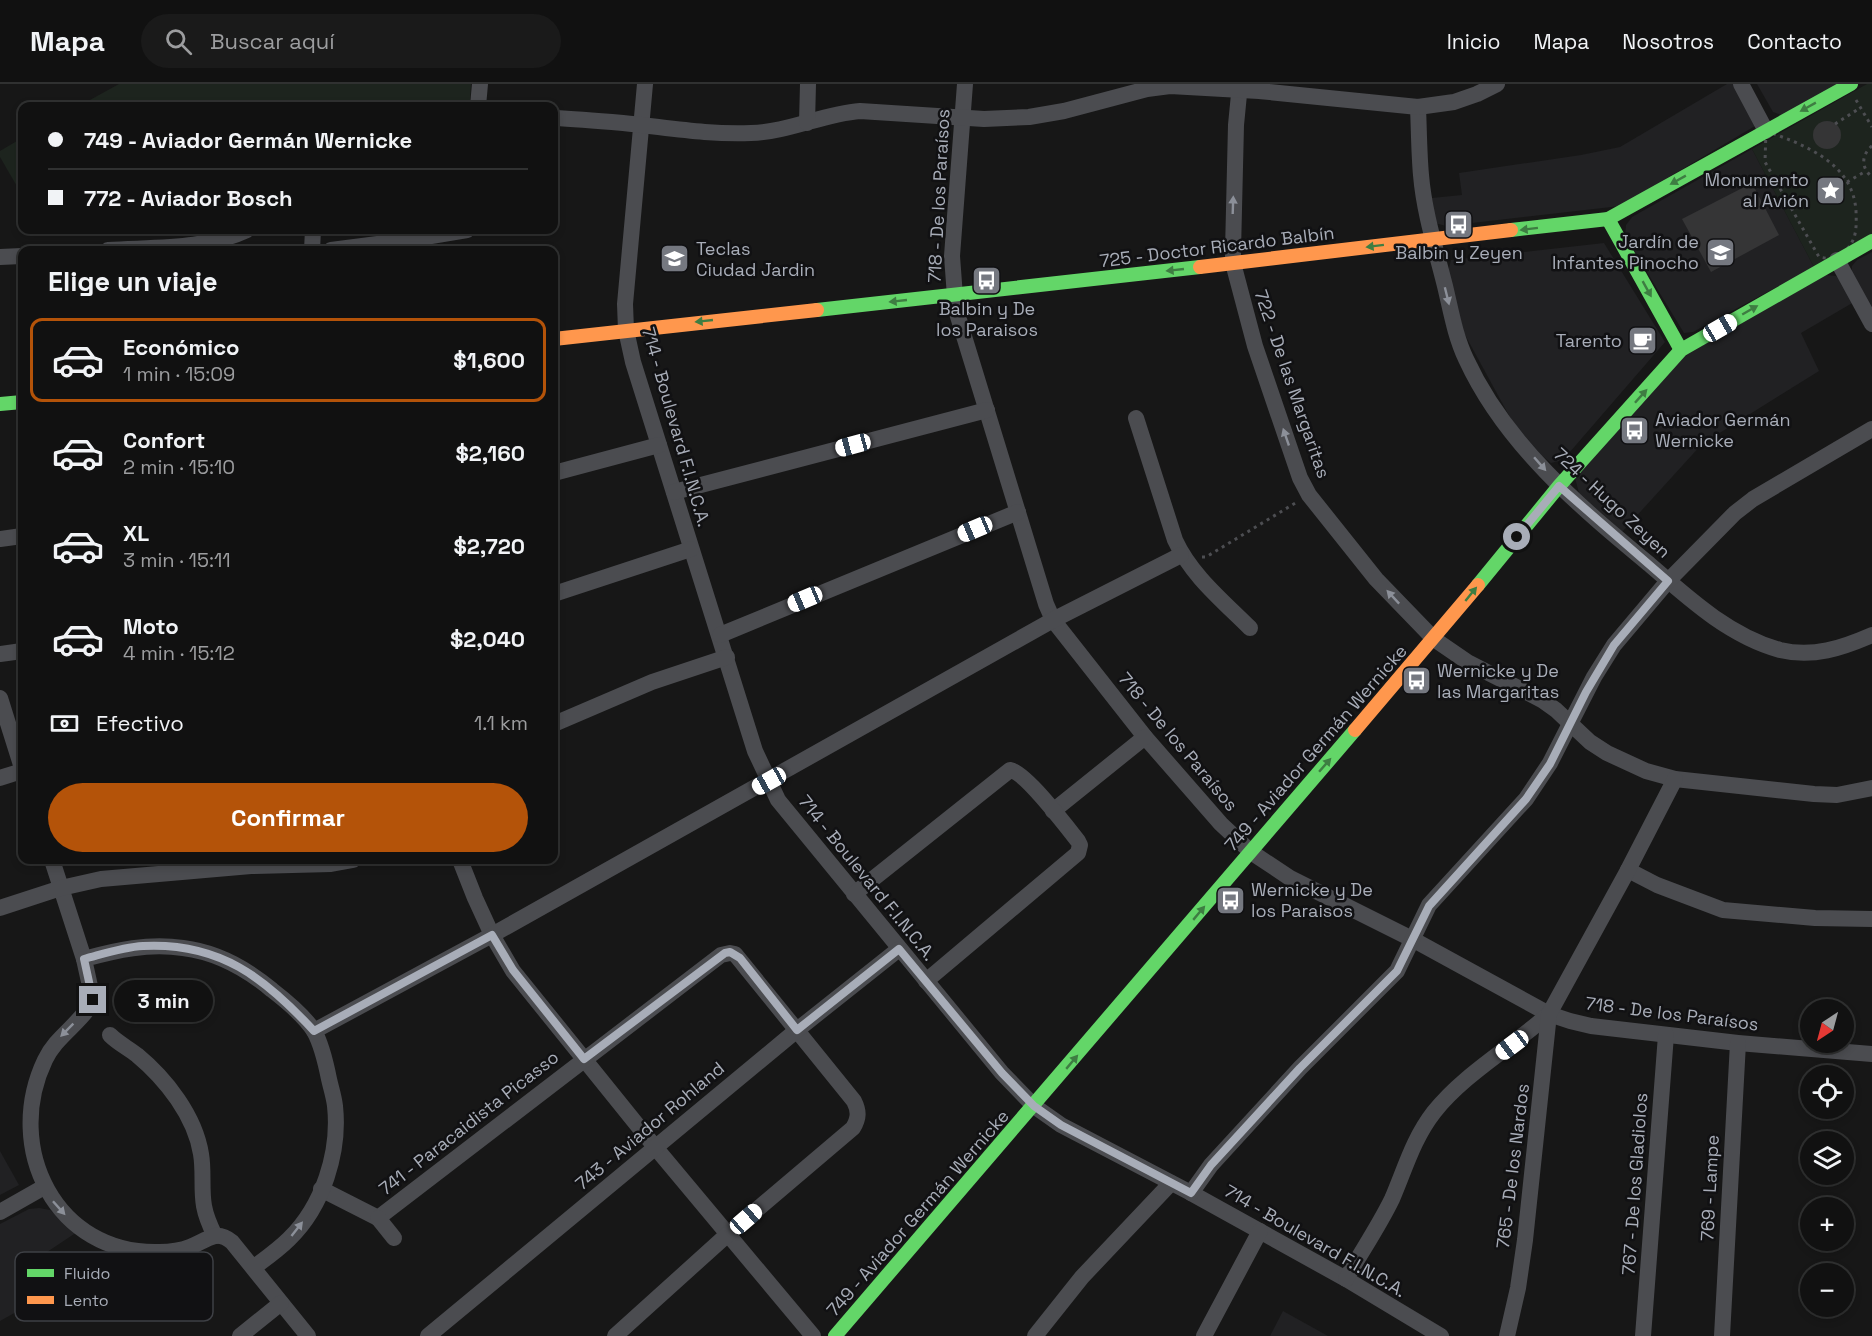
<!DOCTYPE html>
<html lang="es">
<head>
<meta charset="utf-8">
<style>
  :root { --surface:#111; --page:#1a1a1a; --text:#f1f3f6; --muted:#9c9d9f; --line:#303131; --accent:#b45309 }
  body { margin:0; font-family:"Space Grotesk",sans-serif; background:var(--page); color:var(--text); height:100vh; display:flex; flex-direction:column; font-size:22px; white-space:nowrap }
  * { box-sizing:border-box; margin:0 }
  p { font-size:20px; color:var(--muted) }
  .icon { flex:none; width:33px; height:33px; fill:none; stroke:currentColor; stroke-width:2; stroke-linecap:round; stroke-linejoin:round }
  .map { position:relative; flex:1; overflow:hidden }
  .details { position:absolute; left:18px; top:162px; width:540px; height:618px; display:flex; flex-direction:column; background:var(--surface); border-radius:12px; box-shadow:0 3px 9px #0003,0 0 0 2px var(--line) }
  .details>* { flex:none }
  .guide { position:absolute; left:18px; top:18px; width:540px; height:132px; border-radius:12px; box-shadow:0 3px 9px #0003,0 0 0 2px var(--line); display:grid; align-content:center; height:132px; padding:0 30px; background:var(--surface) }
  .needle { width:39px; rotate:216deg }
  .tools { position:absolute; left:1800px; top:915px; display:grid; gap:12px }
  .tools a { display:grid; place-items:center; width:54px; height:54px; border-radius:50%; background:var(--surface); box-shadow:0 3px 9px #0003,0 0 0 2px var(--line); font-size:30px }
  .end { position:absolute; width:27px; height:27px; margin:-14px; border:8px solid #a8adb8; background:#111; box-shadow:0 0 0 3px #111 }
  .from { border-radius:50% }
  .bubble { position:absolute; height:42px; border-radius:21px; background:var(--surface); box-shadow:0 3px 9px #0003,0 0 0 2px var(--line); font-size:20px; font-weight:800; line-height:42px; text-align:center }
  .car { position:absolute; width:18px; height:36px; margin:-18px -9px; border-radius:8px; box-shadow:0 0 4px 2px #0007; background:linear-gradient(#fff 24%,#345 0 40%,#fff 0 76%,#345 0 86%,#fff 0) }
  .guide b { display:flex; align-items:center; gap:21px; height:57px; font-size:22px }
  .guide b+b { border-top:2px solid var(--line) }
  .guide i { width:15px; height:15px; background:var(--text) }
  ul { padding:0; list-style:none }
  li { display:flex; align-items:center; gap:18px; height:84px; margin:0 12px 9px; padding:0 18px; border:3px solid transparent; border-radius:12px }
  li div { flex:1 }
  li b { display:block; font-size:22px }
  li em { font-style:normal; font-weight:800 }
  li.on { border-color:var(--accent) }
  li>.icon { width:54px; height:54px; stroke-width:1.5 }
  h2 { padding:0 30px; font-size:27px; line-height:72px }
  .pay { display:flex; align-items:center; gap:15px; height:66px; padding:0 30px; font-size:22px }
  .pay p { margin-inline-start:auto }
  .button { display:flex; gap:12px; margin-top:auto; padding:12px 30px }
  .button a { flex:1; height:69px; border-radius:36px; background:var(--accent); color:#fff; font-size:24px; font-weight:800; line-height:69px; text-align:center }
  header { display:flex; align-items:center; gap:36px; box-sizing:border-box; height:84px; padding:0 30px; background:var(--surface); border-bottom:2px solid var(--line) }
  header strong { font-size:28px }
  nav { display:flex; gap:33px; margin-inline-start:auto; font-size:21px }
  .search { width:420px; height:54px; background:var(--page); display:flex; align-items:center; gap:15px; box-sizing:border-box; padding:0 21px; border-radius:33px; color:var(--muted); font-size:22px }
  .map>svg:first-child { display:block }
  .built { fill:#212123 }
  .green { fill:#1d241e }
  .building { fill:#353536 }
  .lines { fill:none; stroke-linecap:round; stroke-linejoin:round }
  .path { stroke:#4d4e52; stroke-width:3; stroke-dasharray:3 4.5; stroke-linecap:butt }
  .street { stroke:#4b4c50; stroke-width:16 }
  .fast { stroke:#63d668; stroke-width:14 }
  .slow { stroke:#ff974d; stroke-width:14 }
  .oneway { fill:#3e7d42 }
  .oneway2 { fill:#8c9099 }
  .route { stroke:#a8adb8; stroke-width:8 }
  .labels { text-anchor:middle; stroke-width:5; stroke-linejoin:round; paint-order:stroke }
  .poi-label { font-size:18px; fill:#a8adb8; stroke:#111113; text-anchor:start }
  .street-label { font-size:18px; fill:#a8adb8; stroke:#111113 }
  .key { fill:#111113; stroke:#3e4045; stroke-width:1.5 }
  .key-label { font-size:16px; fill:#a8adb8 }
</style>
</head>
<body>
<header>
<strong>Mapa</strong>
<div class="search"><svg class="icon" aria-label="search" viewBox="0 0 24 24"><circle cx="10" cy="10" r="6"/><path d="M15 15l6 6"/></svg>Buscar aquí</div>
<nav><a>Inicio</a><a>Mapa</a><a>Nosotros</a><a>Contacto</a></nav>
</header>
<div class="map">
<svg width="1872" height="1252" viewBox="0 0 1872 1252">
  <rect width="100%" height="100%" fill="#171717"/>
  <!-- built -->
  <g class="built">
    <path d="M1727,0h6l22,42 -135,80 -174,20 -11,-3 -3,-25 30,-3 -3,-22 122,-18 39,-8z"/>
    <path d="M1757,0h82l-55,32 -11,-4z"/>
    <path d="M1752,65l62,118 -121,65 -9,1 -59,-97 1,-11 6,-8z"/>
    <path d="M1604,159l61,99 -102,118 -12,3 -10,-8 -29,-34 -48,-88 -16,-61 3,-12z"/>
    <path d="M1872,168v60l-20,-39v-7l5,-6z"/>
    <path d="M1826,191l10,1 7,5 11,21 -53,31 18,38 -117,73 -80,88 -43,-39 -4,-15 106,-120z"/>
    <path d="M0,1067l19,34 -19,10z"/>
    <path d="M39,1124l11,2 27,22 -33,22 22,30 -66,37v-97l29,-15z"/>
    <path d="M1283,1227l45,25h-58z"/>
  </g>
  <!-- green -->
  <g class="green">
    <path d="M119,0h352l-1,16 -17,6h-374z"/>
    <path d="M1867,0h5v157l-58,26 -62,-118z"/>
    <path d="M22,54v57l-22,-38v-6z"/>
  </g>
  <!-- building -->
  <g class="building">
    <circle cx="1827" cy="51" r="14"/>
    <path d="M1752,99l27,52 -68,37 -29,-53z"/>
  </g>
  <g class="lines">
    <!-- path -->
    <g class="path">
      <path d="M1856,16l16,27"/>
      <path d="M1835,40l25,-16"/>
      <path d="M1766,47c39,14 87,32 90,80 1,26 -1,31 -19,49l-18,-3 -54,-95z"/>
      <path d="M1872,62c-11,9 -11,22 0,31"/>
      <path d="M1847,98l19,-11"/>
      <path d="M1202,473h4l91,-55"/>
    </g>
    <!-- street -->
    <g class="street">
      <path d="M645,0l-20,220 1,26 7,32 122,389 23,49 224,273 32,33 27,19 130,68 155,86 95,57"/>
      <path d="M965,0l-13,172 4,54 90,294 7,16 92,117 76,87 30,28 39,26 122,61 137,75 21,7 21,5 147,17 134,11"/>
      <path d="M1240,0l-4,41 -3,126v12l22,83 45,132 9,17 67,84 58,60 35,24 73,37 14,10 34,32 17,11 39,18 29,8 139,15 23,1 35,-7"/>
      <path d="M1741,0l25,47"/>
      <path d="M478,22l2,-22"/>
      <path d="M1418,23c1,23 1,46 3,68 3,37 15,75 24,111 6,25 10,50 21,73 39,85 113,147 183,205 39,34 80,72 131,86 33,8 62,-2 92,-15"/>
      <path d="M554,34c23,1 46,3 69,5 42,4 85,12 128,10 37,-1 72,-19 109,-22l124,8 45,-2 35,-6 83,-22 23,-3 89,5 159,16 36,-5 23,-8 20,-10"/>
      <path d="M807,39l1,-39"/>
      <path d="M108,166c46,-3 97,0 139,-20"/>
      <path d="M312,166l1,-20"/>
      <path d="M331,166l70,-9 66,-11"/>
      <path d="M0,173l22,-1"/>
      <path d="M1837,176l35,64"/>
      <path d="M1136,334l39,122c16,35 48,61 75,88"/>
      <path d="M554,389l105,-28"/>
      <path d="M674,408l313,-82"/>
      <path d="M0,455l22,-3"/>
      <path d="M554,510l137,-45"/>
      <path d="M720,551l298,-123"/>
      <path d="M0,570l22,-3"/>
      <path d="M0,614l22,70"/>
      <path d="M554,640l98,-42 75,-25"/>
      <path d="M0,694l22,-7"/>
      <path d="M1053,727l92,-74"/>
      <path d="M52,776l32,99"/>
      <path d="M460,776l15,38 17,37 21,36 142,176 158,189"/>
      <path d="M1628,786l29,15 66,25 92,8 57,1"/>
      <path d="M854,810l156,-124c15,2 57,57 68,71l2,4 -2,8 -152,128"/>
      <path d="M0,824l61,-20 40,-9 150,-13 80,-2 22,-4"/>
      <path d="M314,947l178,-96 561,-315 128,-65"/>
      <path d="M110,951c8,8 18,13 27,20 29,24 58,61 64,99 3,17 0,35 3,52 2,11 6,20 11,30"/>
      <path d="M321,1105l57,29 343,-263 9,-2 5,1 119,147c5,10 5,17 -1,27l-125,106 -113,102"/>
      <path d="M1191,1109l20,-28 89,-97 97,-97 32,-66 97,-106 24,-36 44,-86 20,-32 54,-64 67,-68 18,-14 119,-70"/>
      <path d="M0,1128l44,-25"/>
      <path d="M378,1134l16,20"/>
      <path d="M253,1184c12,-9 25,-18 36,-29 34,-33 51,-87 46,-133 -1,-9 -4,-18 -6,-27 -3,-15 -7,-34 -15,-48 -9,-14 -29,-31 -42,-41 -25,-21 -56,-38 -89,-42 -35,-5 -66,2 -99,11l9,41c-11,23 -37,36 -48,60 -42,88 11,195 114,192 10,0 21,-1 31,-5 8,-3 17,-9 25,-11 7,-1 12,2 17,6l76,94"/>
      <path d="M1346,1195c15,-27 33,-53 46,-80 13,-30 21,-60 42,-87 30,-38 78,-65 115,-98"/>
      <path d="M240,1252l41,-33"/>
      <path d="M428,1252l369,-306 102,-81"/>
      <path d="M1035,1252l47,-59 89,-94"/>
      <path d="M1204,1252l56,-105"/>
      <path d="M1507,1252l11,-48 7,-48 24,-226 79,-144 47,-91"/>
      <path d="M1643,1252l23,-301"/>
      <path d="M1722,1252l16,-293"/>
    </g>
    <!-- fast -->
    <g class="fast">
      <path d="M1608,135l73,131"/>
      <path d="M1511,146l97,-11 243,-135"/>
      <path d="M817,226l383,-43"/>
      <path d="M0,320l22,-2"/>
      <path d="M1478,501l81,-99 122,-136 191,-109"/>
      <path d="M835,1252l520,-606"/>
    </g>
    <!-- slow -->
    <g class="slow">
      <path d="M1200,183l311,-37"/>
      <path d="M554,255l263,-29"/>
      <path d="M1355,646l123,-145"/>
    </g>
  </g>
  <!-- one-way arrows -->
  <defs><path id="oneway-solid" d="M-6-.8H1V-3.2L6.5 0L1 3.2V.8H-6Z" transform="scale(1.5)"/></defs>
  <g class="oneway">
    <use href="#oneway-solid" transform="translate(1808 23) rotate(151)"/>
    <use href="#oneway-solid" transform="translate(1678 96) rotate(151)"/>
    <use href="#oneway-solid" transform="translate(1529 145) rotate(173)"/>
    <use href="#oneway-solid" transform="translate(1375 162) rotate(173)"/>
    <use href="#oneway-solid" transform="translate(1175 186) rotate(174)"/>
    <use href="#oneway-solid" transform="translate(1647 205) rotate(61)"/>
    <use href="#oneway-solid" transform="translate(898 217) rotate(174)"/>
    <use href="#oneway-solid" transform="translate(1750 226) rotate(-30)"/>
    <use href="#oneway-solid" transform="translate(704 237) rotate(174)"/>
    <use href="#oneway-solid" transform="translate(1641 312) rotate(-48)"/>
    <use href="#oneway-solid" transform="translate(1471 510) rotate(-51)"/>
    <use href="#oneway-solid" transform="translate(1325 681) rotate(-49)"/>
    <use href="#oneway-solid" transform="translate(1199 829) rotate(-50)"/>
    <use href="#oneway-solid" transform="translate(1072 978) rotate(-50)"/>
  </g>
  <g class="oneway2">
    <use href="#oneway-solid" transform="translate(1233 121) rotate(-88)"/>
    <use href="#oneway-solid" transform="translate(1447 212) rotate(76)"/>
    <use href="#oneway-solid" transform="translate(1286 353) rotate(-109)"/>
    <use href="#oneway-solid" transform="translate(1540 380) rotate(49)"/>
    <use href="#oneway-solid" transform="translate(1393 513) rotate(-133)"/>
    <use href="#oneway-solid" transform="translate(67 946) rotate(135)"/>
    <use href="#oneway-solid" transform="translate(59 1124) rotate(48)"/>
    <use href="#oneway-solid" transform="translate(297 1145) rotate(-52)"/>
  </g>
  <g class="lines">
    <!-- route -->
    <path class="route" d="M93,916l-9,-41c19,-5 39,-12 59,-13 77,-4 122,32 171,85l178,-96 21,35 71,89 141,-106 5,-1 10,6 57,72 102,-81 103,124 32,33 27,19 130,68 20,-28 89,-97 97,-97 32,-65 97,-107 24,-35 36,-72 28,-47 54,-64 -109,-95 -42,51"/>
  </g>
  <!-- icons -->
  <defs>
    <symbol id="sight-square" viewBox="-11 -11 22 22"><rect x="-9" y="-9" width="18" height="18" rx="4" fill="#757880" stroke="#111113"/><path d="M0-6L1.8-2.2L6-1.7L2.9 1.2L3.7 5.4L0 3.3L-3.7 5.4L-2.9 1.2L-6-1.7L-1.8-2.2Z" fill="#fff"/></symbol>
    <symbol id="bus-square" viewBox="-11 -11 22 22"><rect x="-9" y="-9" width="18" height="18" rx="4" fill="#757880" stroke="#111113"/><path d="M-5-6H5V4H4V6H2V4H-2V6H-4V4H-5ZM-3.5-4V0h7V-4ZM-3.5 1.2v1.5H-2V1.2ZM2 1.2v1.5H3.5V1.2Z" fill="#fff"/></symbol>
    <symbol id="school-square" viewBox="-11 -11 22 22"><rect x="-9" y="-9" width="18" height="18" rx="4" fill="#757880" stroke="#111113"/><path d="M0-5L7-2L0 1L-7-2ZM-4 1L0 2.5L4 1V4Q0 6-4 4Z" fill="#fff"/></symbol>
    <symbol id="cafe-square" viewBox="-11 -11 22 22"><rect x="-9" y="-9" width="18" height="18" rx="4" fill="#757880" stroke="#111113"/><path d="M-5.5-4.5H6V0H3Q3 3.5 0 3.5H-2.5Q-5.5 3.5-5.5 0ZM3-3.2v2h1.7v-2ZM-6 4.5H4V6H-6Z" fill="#fff"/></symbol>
  </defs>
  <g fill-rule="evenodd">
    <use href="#sight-square" x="1814" y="90" width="33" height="33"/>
    <use href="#bus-square" x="1442" y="124" width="33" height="33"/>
    <use href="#school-square" x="1704" y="152" width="33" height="33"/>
    <use href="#school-square" x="658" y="158" width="33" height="33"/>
    <use href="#bus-square" x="970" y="180" width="33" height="33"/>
    <use href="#cafe-square" x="1626" y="240" width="33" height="33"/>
    <use href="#bus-square" x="1618" y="330" width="33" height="33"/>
    <use href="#bus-square" x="1400" y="580" width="33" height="33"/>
    <use href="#bus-square" x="1214" y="800" width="33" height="33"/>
  </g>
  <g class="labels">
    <!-- poi labels -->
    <g class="poi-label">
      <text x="1809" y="102" text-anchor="end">Monumento<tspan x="1809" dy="21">al Avión</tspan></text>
      <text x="1699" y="164" text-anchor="end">Jardín de<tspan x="1699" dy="21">Infantes Pinocho</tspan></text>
      <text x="696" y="171">Teclas<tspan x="696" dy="21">Ciudad Jardin</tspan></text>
      <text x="1459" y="175" text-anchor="middle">Balbin y Zeyen</text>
      <text x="987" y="231" text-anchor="middle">Balbin y De<tspan x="987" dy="21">los Paraisos</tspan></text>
      <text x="1622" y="263" text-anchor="end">Tarento</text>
      <text x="1655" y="342">Aviador Germán<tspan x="1655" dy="21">Wernicke</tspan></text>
      <text x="1437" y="593">Wernicke y De<tspan x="1437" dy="21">las Margaritas</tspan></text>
      <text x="1251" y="812">Wernicke y De<tspan x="1251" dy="21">los Paraisos</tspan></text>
    </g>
    <!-- street labels -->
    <g class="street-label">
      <text transform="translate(939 112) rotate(-87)" y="6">718 - De los Paraísos</text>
      <text transform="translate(1217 163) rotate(-7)" y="6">725 - Doctor Ricardo Balbín</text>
      <text transform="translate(1292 300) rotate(71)" y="6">722 - De las Margaritas</text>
      <text transform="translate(676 343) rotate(74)" y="6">714 - Boulevard F.I.N.C.A.</text>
      <text transform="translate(1612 419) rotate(43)" y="6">724 - Hugo Zeyen</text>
      <text transform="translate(1178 658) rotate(50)" y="6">718 - De los Paraísos</text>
      <text transform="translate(1316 664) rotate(-49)" y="6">749 - Aviador Germán Wernicke</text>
      <text transform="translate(867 794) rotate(51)" y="6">714 - Boulevard F.I.N.C.A.</text>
      <text transform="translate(1672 930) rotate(7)" y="6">718 - De los Paraísos</text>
      <text transform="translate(469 1039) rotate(-38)" y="6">741 - Paracaidista Picasso</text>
      <text transform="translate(650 1042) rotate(-40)" y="6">743 - Aviador Rohland</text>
      <text transform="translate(1513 1082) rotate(-83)" y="6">765 - De los Nardos</text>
      <text transform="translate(1635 1100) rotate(-86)" y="6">767 - De los Gladiolos</text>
      <text transform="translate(1710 1104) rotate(-87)" y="6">769 - Lampe</text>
      <text transform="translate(918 1129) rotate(-49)" y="6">749 - Aviador Germán Wernicke</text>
      <text transform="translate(1315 1157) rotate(30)" y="6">714 - Boulevard F.I.N.C.A.</text>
    </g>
  </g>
  <!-- legend -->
  <rect x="15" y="1168" width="198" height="69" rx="9" class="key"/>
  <rect x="27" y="1185" width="27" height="8" fill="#63d668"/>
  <rect x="27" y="1212" width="27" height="8" fill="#ff974d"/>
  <g class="key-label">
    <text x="64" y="1195">Fluido</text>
    <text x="64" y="1222">Lento</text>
  </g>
</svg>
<div class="tools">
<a><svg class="needle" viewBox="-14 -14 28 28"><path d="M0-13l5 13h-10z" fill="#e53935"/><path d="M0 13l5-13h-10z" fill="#9c9d9f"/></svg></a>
<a><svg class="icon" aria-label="locate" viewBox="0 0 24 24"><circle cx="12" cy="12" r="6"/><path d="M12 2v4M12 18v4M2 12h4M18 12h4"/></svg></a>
<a><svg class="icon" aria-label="layers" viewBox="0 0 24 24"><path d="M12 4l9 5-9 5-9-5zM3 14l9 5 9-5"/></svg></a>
<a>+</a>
<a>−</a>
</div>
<i class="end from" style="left:1517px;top:453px"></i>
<i class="end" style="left:93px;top:916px"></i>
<div class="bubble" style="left:114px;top:896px;width:99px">3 min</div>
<i class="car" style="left:1720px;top:244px;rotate:60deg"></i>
<i class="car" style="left:853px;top:361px;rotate:255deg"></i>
<i class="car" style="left:975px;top:445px;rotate:247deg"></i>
<i class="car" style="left:805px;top:515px;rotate:247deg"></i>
<i class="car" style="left:769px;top:697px;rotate:241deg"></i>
<i class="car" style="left:1512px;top:961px;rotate:233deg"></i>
<i class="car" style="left:746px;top:1135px;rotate:49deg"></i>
<div class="guide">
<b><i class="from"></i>749 - Aviador Germán Wernicke</b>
<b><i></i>772 - Aviador Bosch</b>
</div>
<section class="details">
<h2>Elige un viaje</h2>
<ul>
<li class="on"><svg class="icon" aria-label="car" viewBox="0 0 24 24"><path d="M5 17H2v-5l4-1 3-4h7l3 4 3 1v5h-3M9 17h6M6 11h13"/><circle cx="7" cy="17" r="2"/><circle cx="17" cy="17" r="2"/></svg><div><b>Económico</b><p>1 min · 15:09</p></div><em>$1,600</em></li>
<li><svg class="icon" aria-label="car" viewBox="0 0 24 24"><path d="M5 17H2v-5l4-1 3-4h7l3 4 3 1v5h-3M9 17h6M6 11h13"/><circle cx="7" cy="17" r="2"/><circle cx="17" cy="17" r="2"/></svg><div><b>Confort</b><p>2 min · 15:10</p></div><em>$2,160</em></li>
<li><svg class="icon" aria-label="car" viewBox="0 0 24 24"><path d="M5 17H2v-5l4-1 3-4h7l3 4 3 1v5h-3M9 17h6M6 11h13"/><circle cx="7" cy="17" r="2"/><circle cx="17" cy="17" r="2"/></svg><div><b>XL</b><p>3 min · 15:11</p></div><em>$2,720</em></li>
<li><svg class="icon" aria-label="car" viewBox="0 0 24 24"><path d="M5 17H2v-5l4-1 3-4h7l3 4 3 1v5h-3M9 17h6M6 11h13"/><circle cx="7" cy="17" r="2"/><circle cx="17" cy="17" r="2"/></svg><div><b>Moto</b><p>4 min · 15:12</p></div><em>$2,040</em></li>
</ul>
<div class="pay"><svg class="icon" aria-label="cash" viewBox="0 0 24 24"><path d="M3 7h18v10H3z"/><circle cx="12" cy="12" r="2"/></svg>Efectivo<p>1.1 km</p></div>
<div class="button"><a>Confirmar</a></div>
</section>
</div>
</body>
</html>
